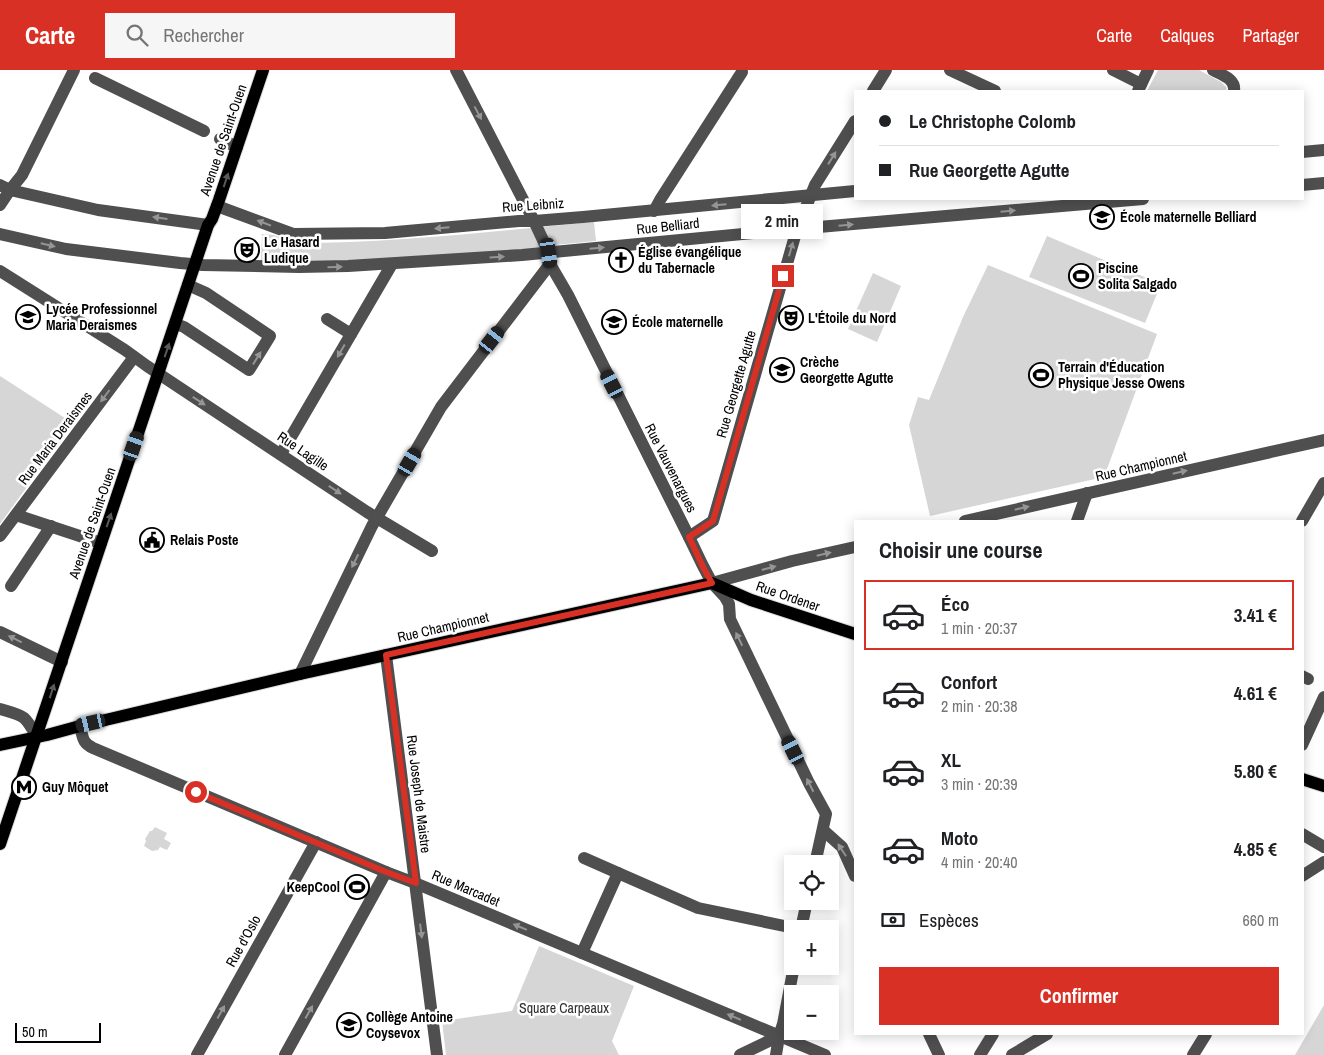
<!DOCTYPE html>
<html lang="fr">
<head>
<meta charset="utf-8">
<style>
  :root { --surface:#fff; --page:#f6f6f6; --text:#202124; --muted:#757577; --line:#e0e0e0; --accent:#d93025 }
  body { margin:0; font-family:"Archivo Narrow",sans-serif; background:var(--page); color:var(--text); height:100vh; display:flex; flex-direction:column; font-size:19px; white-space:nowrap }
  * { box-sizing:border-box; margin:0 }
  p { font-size:16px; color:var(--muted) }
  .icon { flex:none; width:28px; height:28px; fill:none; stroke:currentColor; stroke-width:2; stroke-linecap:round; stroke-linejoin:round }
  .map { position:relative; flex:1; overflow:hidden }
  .panel { position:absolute; left:854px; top:450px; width:450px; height:515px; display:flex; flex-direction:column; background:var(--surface); border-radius:0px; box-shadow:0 2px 12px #0003 }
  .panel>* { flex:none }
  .guide { position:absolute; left:854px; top:20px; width:450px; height:110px; border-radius:0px; box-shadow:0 2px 12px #0003; display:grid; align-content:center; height:110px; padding:0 25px; background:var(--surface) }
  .controls { position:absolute; left:784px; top:785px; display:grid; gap:10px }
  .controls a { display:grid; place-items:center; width:55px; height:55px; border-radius:0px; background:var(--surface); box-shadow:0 2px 12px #0003; font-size:25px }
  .scale { position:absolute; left:15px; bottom:12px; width:86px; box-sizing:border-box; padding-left:5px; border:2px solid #000; border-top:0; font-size:14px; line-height:18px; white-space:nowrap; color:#000; -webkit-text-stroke:4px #fff; paint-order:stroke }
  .end { position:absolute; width:22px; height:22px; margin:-11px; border:6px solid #d93025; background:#fff; box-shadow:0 0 0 2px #fff }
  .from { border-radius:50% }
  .bubble { position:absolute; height:35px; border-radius:0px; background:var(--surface); box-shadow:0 2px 12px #0003; font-size:16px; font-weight:800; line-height:35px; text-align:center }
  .car { position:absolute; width:15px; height:30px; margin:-15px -8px; border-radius:6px; box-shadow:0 0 4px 1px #0007; background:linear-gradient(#222 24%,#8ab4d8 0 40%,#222 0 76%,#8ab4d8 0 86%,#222 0) }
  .guide b { display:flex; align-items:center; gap:18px; height:48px; font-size:19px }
  .guide b+b { border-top:1px solid var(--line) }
  .guide i { width:12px; height:12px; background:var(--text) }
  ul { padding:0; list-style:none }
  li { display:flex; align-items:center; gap:15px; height:70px; margin:0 10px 8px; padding:0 15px; border:2px solid transparent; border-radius:0px }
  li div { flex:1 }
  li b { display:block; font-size:19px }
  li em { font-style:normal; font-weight:800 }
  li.active { border-color:var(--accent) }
  li>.icon { width:45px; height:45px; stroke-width:1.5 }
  h2 { padding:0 25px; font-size:22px; line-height:60px }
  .pay { display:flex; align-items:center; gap:12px; height:55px; padding:0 25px; font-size:19px }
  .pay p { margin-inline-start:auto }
  .primary-button { display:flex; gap:10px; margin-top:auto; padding:10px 25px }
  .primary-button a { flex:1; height:58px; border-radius:0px; background:var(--accent); color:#fff; font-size:20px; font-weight:800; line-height:58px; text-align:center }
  header { display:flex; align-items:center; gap:30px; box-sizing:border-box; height:70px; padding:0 25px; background:var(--accent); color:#fff }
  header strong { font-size:24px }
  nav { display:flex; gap:28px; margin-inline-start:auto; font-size:18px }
  .search { width:350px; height:45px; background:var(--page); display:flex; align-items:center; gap:12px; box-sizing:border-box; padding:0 18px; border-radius:0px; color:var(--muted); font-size:19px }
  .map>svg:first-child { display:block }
  .green { fill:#d6d6d6 }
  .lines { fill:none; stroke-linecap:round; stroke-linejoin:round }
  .major-casing { stroke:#dbdbdb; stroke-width:14 }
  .minor { stroke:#4f4f4f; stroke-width:12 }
  .major { stroke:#000; stroke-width:12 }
  .oneway { fill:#959595 }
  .oneway2 { fill:#595959 }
  .route { stroke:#d93025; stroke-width:6 }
  .labels { text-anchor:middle; stroke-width:5; stroke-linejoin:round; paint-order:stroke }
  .street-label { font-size:14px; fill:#000; stroke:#fff }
  .poi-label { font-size:14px; font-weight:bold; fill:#000; stroke:#fff; text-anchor:start }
  .park-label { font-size:14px; fill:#2d2d2d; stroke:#fff }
</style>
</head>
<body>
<header>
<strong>Carte</strong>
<div class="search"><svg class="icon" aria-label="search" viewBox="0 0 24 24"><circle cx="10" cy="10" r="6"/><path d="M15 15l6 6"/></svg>Rechercher</div>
<nav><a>Carte</a><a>Calques</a><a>Partager</a></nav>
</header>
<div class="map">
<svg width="1324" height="985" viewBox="0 0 1324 985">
  <rect width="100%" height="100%" fill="#fff"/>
  <!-- green -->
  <g class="green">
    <path d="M1158,0h41l22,12 5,5 1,4h-80z"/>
    <path d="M594,152l2,19 -41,4 -25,4 -141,12h-128l1,-27 12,1 18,7 5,1c99,0 198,-12 297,-21z"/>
    <path d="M1047,166l114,48 -16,39 -116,-46z"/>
    <path d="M988,195l169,69 -53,143 -174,39 -21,-91 9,-28 11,3 34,-83z"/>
    <path d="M873,203l28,13 -24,56 -29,-13z"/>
    <path d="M0,306l68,44 1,9 -69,95z"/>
    <path d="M155,757l12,6 -3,6 7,4 -4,7 -7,-3 -2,3 -6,1 -8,-5 2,-5 -1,-2 5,-8h2z"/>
    <path d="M539,876l95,40 -22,55 7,14h-173l-4,-34 70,-10z"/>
    <path d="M1324,935v50h-29z"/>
  </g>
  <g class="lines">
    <defs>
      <g id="major">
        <path d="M0,675l47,-10 33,-9 220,-52 412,-91 39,17 104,34"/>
        <path d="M1302,709l22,7"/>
        <path d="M0,774l208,-619 4,-6 7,-19 44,-130"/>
      </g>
    </defs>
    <!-- major casing -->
    <use href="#major" class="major-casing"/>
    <!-- minor -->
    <g class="minor">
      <path d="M456,0l78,151 15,32 1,11 18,31 121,242 13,27 10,19 13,14 4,7 1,15 79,164 17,31 -11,50"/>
      <path d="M950,0l45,21"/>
      <path d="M1113,0l28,14"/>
      <path d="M1213,0c9,5 23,9 21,21"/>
      <path d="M95,8l109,53"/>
      <path d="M873,21l13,-21"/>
      <path d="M1138,21l10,-21"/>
      <path d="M220,69l17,8"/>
      <path d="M1302,82l22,-2"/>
      <path d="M0,115l10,5 88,20 110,15"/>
      <path d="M1302,115l22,-2"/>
      <path d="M0,135l10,-15 12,-15 52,-105"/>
      <path d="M217,136l76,28 92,-1 134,-12h15l49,-4 272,-26"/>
      <path d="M654,141l6,-11 82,-128"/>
      <path d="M0,164l66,15 114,14 23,2 96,2 49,-1 174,-11 262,-25 359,-31"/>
      <path d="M0,201l125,79 22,16 220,146 65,39"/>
      <path d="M327,249l24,15"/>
      <path d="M176,254l8,3 65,43 21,-34 -64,-43 -18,-8"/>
      <path d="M281,384l111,-190"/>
      <path d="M16,445l85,28"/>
      <path d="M965,451l359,-81"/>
      <path d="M1077,451l10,-28"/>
      <path d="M1302,451l22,-38"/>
      <path d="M0,466l134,-179"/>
      <path d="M689,467l24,-16 84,-292 18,-44 40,-64"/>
      <path d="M712,513l80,-22 63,-14"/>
      <path d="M11,516l40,-60"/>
      <path d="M0,562l62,30"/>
      <path d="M386,585l51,400"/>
      <path d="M300,604l72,-148 69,-119 109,-143"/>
      <path d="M1302,606l6,3"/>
      <path d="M0,639c24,7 24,5 37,28"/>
      <path d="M80,656c3,11 2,17 13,22l293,124 29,11 410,172"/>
      <path d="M1302,675l22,-48"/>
      <path d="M823,760l19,17 13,29"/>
      <path d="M1302,764l22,13"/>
      <path d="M584,788l34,15"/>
      <path d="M1302,806l22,-14"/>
      <path d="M801,859l6,-28"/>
      <path d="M582,883l36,-80 80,35 101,21"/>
      <path d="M929,964l10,21"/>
      <path d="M197,985l119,-213"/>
      <path d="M285,985l101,-183"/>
      <path d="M740,985l39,-19"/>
      <path d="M776,985l3,-19 4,-12 11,-58"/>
      <path d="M980,985l13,-21"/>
      <path d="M1012,985l35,-21"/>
      <path d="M1193,985l13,-21"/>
    </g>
    <!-- major -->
    <use href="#major" class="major"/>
  </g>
  <!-- one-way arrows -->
  <defs><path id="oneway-solid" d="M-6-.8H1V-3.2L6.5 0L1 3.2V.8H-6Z" transform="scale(1.25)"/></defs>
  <g class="oneway">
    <use href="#oneway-solid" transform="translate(478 43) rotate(62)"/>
    <use href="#oneway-solid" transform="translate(832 88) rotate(-58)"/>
    <use href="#oneway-solid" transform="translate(719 135) rotate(175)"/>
    <use href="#oneway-solid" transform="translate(1008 141) rotate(-5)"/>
    <use href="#oneway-solid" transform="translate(160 148) rotate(-172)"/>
    <use href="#oneway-solid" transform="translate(264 153) rotate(-159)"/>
    <use href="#oneway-solid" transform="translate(846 155) rotate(-5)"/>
    <use href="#oneway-solid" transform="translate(442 158) rotate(175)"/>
    <use href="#oneway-solid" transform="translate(48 175) rotate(13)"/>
    <use href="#oneway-solid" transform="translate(597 178) rotate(-5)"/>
    <use href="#oneway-solid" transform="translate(791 179) rotate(-74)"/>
    <use href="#oneway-solid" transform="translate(497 187) rotate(-4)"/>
    <use href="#oneway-solid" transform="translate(335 197) rotate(-1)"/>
    <use href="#oneway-solid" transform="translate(341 281) rotate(120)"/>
    <use href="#oneway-solid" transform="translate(257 288) rotate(-58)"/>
    <use href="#oneway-solid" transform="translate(105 326) rotate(127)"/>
    <use href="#oneway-solid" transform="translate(199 331) rotate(33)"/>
    <use href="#oneway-solid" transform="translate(1180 402) rotate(-13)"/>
    <use href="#oneway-solid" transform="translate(335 420) rotate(33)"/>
    <use href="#oneway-solid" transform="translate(1022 438) rotate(-13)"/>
    <use href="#oneway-solid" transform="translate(824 484) rotate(-13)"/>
    <use href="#oneway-solid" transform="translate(355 491) rotate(116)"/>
    <use href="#oneway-solid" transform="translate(769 498) rotate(-15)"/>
    <use href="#oneway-solid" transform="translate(15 569) rotate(-154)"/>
    <use href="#oneway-solid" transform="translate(739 569) rotate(-116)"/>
    <use href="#oneway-solid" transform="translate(810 715) rotate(-117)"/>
    <use href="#oneway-solid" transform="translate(842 780) rotate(-123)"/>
    <use href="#oneway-solid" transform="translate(520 857) rotate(-157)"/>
    <use href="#oneway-solid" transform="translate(421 861) rotate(83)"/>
    <use href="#oneway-solid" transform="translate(221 942) rotate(-61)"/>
    <use href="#oneway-solid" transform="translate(309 942) rotate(-61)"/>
    <use href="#oneway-solid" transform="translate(734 947) rotate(-157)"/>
  </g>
  <g class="oneway2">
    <use href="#oneway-solid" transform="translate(226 110) rotate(-72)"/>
    <use href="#oneway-solid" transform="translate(167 280) rotate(-71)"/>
    <use href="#oneway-solid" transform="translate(109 450) rotate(-71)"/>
    <use href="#oneway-solid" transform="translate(52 621) rotate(-72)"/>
  </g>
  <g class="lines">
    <!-- route -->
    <path class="route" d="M196,722l190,80 30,11 -30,-228 326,-72 -8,-14 -15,-32 24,-16 70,-245"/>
  </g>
  <!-- icons -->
  <defs>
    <symbol id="school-ring" viewBox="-11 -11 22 22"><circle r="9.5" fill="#fff" stroke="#000" stroke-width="1.5"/><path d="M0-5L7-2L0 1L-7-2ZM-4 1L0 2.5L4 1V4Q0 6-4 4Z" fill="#000"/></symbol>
    <symbol id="theatre-ring" viewBox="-11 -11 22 22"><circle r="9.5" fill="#fff" stroke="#000" stroke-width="1.5"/><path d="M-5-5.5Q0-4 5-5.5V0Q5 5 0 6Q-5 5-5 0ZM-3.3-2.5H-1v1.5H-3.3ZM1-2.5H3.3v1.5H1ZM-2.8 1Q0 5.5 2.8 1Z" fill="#000"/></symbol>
    <symbol id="church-ring" viewBox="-11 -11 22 22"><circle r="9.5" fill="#fff" stroke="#000" stroke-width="1.5"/><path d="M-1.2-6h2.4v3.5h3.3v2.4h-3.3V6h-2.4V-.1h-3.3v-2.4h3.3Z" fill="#000"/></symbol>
    <symbol id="stadium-ring" viewBox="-11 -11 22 22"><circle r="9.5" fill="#fff" stroke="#000" stroke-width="1.5"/><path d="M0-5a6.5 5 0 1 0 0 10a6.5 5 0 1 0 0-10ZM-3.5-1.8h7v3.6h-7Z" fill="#000"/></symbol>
    <symbol id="civic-ring" viewBox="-11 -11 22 22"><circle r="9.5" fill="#fff" stroke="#000" stroke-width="1.5"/><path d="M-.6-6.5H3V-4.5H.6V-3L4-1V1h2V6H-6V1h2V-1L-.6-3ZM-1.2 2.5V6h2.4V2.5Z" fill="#000"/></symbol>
    <symbol id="metro-ring" viewBox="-11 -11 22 22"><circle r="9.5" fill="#fff" stroke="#000" stroke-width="1.5"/><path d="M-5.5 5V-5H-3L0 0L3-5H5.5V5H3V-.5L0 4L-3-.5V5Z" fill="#000"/></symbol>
  </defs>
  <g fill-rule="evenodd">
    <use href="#school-ring" x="1088" y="133" width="28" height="28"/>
    <use href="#theatre-ring" x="233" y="166" width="28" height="28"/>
    <use href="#church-ring" x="607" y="176" width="28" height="28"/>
    <use href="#stadium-ring" x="1067" y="192" width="28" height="28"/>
    <use href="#school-ring" x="14" y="233" width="28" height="28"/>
    <use href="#theatre-ring" x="777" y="234" width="28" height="28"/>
    <use href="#school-ring" x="600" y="238" width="28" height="28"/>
    <use href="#school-ring" x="768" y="286" width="28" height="28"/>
    <use href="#stadium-ring" x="1027" y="291" width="28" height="28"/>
    <use href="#civic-ring" x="138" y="456" width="28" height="28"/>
    <use href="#metro-ring" x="10" y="703" width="28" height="28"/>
    <use href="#stadium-ring" x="343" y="803" width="28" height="28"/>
    <use href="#school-ring" x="335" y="941" width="28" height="28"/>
  </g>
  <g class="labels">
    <!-- street labels -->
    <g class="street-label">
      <text transform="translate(223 70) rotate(-71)" y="5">Avenue de Saint-Ouen</text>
      <text transform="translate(533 135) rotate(-4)" y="5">Rue Leibniz</text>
      <text transform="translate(668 156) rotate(-6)" y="5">Rue Belliard</text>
      <text transform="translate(736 314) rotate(-74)" y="5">Rue Georgette Agutte</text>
      <text transform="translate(55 368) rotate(-53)" y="5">Rue Maria Deraismes</text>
      <text transform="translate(303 381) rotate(34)" y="5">Rue Lagille</text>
      <text transform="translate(1141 396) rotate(-13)" y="5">Rue Championnet</text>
      <text transform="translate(671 398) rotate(63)" y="5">Rue Vauvenargues</text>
      <text transform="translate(92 453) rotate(-71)" y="5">Avenue de Saint-Ouen</text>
      <text transform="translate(788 526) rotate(19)" y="5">Rue Ordener</text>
      <text transform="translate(443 557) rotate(-13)" y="5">Rue Championnet</text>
      <text transform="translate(419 724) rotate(83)" y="5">Rue Joseph de Maistre</text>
      <text transform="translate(466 818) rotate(23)" y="5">Rue Marcadet</text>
      <text transform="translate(243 871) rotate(-61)" y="5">Rue d'Oslo</text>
    </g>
    <!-- poi labels -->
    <g class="poi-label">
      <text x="1120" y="152">École maternelle Belliard</text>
      <text x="264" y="177">Le Hasard<tspan x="264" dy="16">Ludique</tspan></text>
      <text x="638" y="187">Église évangélique<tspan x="638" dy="16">du Tabernacle</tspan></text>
      <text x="1098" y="203">Piscine<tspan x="1098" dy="16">Solita Salgado</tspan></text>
      <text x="46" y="244">Lycée Professionnel<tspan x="46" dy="16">Maria Deraismes</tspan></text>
      <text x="808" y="253">L'Étoile du Nord</text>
      <text x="632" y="257">École maternelle</text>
      <text x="800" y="297">Crèche<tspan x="800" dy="16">Georgette Agutte</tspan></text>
      <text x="1058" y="302">Terrain d'Éducation<tspan x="1058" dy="16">Physique Jesse Owens</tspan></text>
      <text x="170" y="475">Relais Poste</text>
      <text x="42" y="722">Guy Môquet</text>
      <text x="340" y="822" text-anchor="end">KeepCool</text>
      <text x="366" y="952">Collège Antoine<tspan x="366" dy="16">Coysevox</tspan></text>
    </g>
    <!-- park labels -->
    <g class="park-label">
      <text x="564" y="943">Square Carpeaux</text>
    </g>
  </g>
</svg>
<div class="controls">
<a><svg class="icon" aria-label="locate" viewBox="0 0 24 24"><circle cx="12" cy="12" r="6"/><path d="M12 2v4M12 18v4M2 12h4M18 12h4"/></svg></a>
<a>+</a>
<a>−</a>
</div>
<div class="scale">50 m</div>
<i class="end from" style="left:196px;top:722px"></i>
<i class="end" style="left:783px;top:206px"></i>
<div class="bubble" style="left:741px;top:134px;width:82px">2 min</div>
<i class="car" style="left:549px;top:183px;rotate:172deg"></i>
<i class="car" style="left:492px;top:270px;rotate:38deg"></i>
<i class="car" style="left:612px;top:314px;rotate:333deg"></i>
<i class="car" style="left:134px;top:376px;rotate:19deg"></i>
<i class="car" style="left:410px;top:392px;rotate:30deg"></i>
<i class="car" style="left:91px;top:653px;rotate:257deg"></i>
<i class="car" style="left:793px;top:680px;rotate:334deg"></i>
<div class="guide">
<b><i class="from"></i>Le Christophe Colomb</b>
<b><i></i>Rue Georgette Agutte</b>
</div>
<section class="panel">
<h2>Choisir une course</h2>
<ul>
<li class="active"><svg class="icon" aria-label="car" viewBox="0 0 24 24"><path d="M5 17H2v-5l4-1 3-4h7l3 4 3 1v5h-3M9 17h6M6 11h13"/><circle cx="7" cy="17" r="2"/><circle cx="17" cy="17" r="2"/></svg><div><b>Éco</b><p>1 min · 20:37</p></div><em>3.41 €</em></li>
<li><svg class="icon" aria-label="car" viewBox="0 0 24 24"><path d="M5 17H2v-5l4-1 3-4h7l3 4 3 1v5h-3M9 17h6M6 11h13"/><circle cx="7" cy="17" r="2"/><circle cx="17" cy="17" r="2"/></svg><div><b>Confort</b><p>2 min · 20:38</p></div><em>4.61 €</em></li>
<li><svg class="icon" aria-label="car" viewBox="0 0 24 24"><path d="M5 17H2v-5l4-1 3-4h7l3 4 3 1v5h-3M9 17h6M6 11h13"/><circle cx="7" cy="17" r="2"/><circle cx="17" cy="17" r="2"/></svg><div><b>XL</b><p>3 min · 20:39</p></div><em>5.80 €</em></li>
<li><svg class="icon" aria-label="car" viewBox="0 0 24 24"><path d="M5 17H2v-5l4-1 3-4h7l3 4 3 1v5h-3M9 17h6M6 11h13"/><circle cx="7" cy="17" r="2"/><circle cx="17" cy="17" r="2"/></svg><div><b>Moto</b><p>4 min · 20:40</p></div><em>4.85 €</em></li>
</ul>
<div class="pay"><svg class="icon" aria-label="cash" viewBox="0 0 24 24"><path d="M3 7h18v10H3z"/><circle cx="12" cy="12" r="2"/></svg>Espèces<p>660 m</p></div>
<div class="primary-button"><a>Confirmer</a></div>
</section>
</div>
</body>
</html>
